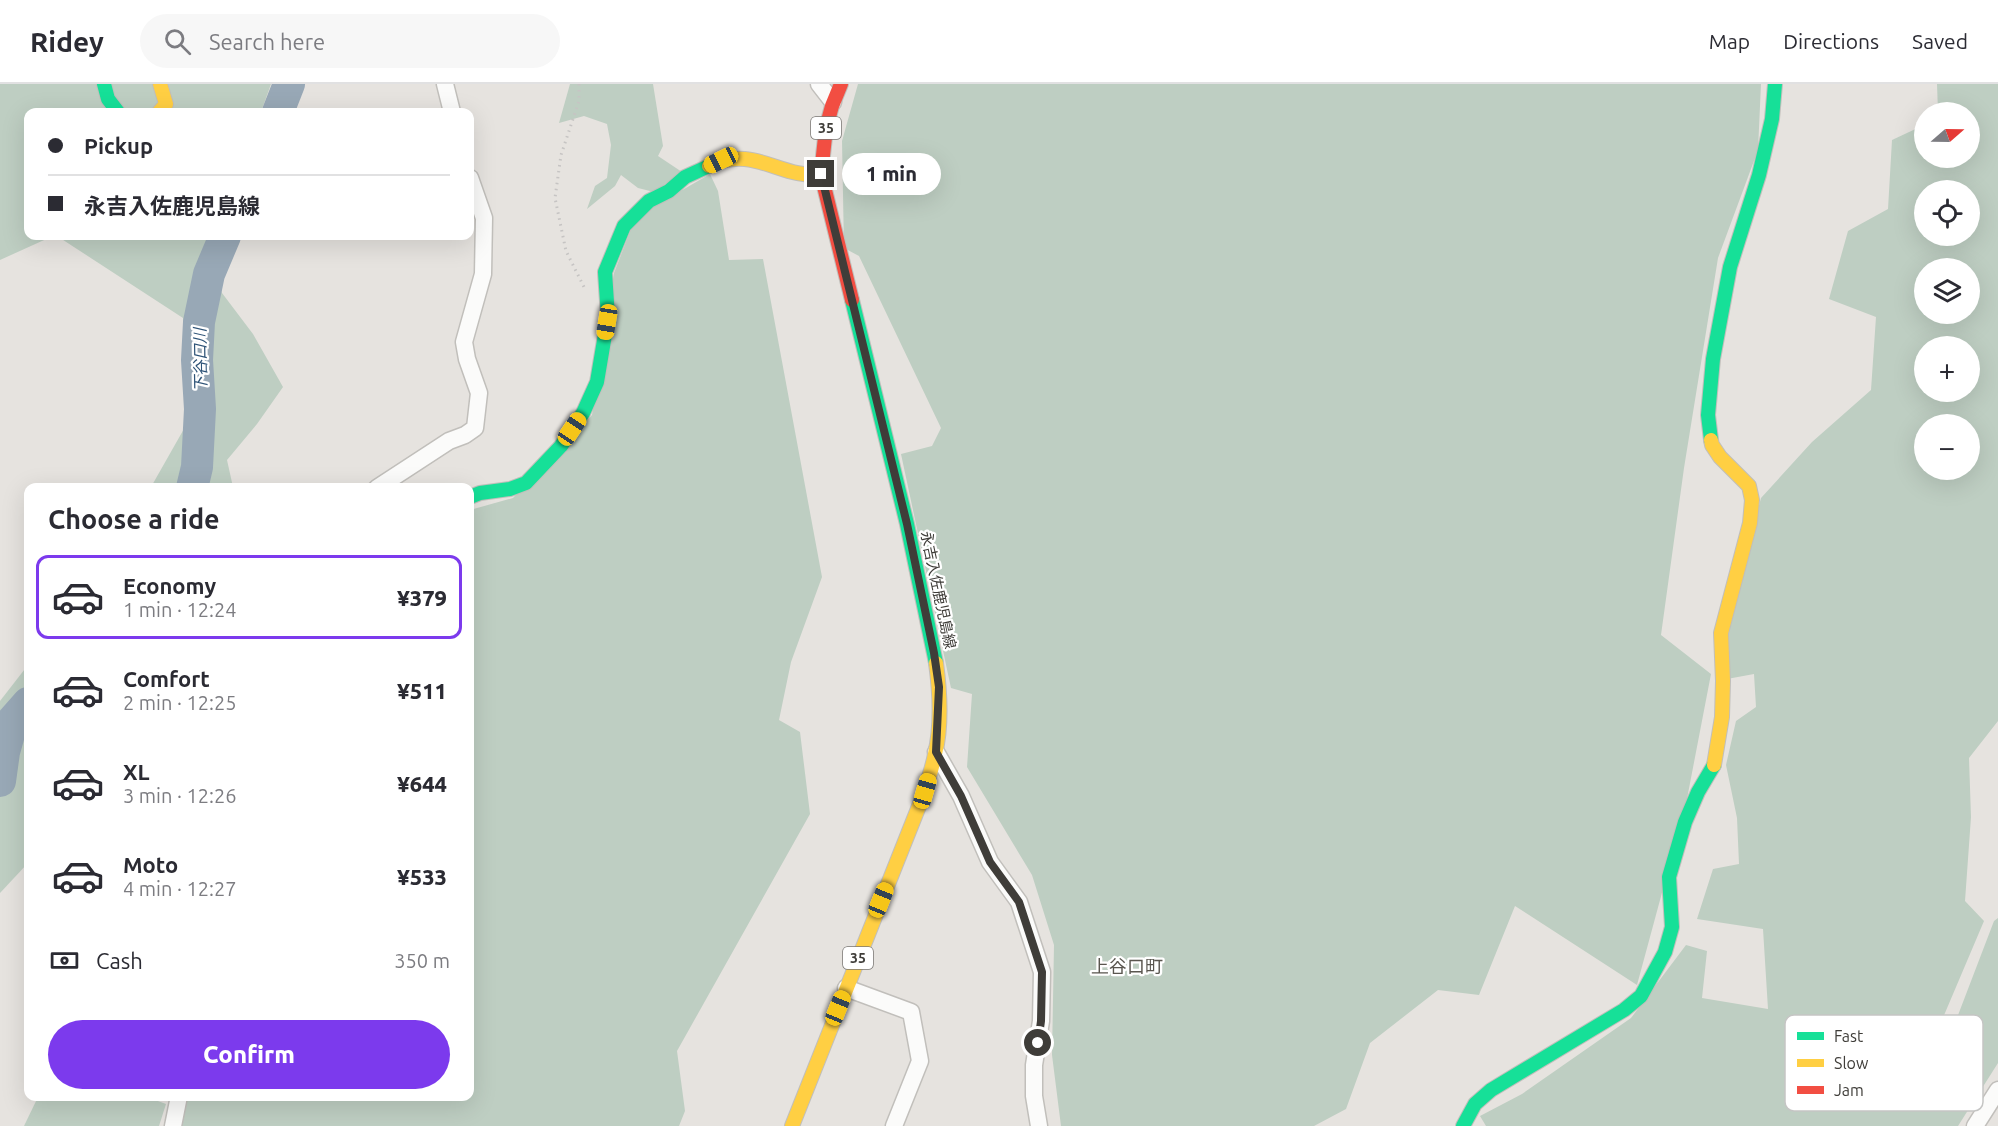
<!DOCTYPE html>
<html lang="en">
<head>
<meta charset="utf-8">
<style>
  :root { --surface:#fff; --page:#f7f7f7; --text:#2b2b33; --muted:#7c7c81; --line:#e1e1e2; --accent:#7c3aed }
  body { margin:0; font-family:Ubuntu,"Noto Sans JP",sans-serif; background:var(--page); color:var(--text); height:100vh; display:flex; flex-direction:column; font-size:22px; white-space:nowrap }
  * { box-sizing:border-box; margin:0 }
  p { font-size:20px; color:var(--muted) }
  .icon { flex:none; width:33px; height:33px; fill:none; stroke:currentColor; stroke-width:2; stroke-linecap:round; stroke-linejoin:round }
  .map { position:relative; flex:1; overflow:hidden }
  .details { position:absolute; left:24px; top:399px; width:450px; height:618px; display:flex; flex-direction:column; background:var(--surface); border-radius:12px; box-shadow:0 6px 24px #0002 }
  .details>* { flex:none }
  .hud { position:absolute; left:24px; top:24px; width:450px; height:132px; border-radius:12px; box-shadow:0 6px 24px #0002; display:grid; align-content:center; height:132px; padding:0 24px; background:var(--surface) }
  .needle { width:39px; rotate:70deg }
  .controls { position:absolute; left:1914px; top:18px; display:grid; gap:12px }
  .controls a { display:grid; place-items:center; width:66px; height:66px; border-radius:50%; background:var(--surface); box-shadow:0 6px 24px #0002; font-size:30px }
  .end { position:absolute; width:27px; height:27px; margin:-14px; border:8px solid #3f3d39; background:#fff; box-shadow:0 0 0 3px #fff }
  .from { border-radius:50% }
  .bubble { position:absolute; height:42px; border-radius:21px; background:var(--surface); box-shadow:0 6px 24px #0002; font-size:20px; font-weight:800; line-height:42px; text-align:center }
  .car { position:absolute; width:18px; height:36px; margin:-18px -9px; border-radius:8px; box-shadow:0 0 4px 2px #0007; background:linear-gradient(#f5c518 24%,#345 0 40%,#f5c518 0 76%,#345 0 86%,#f5c518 0) }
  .hud b { display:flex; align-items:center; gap:21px; height:57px; font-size:22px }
  .hud b+b { border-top:2px solid var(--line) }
  .hud i { width:15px; height:15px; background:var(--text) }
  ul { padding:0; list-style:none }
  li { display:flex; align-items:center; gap:18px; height:84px; margin:0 12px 9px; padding:0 12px; border:3px solid transparent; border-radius:12px }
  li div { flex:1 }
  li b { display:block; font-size:22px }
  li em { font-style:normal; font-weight:800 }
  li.current { border-color:var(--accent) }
  li>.icon { width:54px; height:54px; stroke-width:1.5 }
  h2 { padding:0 24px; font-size:27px; line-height:72px }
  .pay { display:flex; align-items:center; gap:15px; height:66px; padding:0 24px; font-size:22px }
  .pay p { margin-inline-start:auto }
  .action { display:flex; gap:12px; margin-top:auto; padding:12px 24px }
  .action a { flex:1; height:69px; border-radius:36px; background:var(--accent); color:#fff; font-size:24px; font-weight:800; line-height:69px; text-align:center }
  header { display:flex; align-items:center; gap:36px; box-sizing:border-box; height:84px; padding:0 30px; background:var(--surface); border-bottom:2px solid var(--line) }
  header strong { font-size:28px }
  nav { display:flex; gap:33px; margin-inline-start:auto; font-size:21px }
  .search { width:420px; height:54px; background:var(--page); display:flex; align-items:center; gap:15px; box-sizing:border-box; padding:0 21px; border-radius:33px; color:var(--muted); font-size:22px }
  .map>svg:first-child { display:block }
  .forest { fill:#becec2; fill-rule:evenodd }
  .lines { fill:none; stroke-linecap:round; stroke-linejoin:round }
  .river { stroke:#98a8b6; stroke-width:32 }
  .street-casing { stroke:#c1bfbb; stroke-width:19 }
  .fast-casing { stroke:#c1bfbb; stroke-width:16 }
  .slow-casing { stroke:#c1bfbb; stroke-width:16 }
  .jam-casing { stroke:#c1bfbb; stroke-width:16 }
  .path { stroke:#c6c4c3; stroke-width:3; stroke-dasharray:1.5 4.5; stroke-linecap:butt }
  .street { stroke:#fbfbfa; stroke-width:16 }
  .fast { stroke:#16e098; stroke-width:14 }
  .slow { stroke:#ffcf43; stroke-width:14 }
  .jam { stroke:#f24e42; stroke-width:14 }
  .route { stroke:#3f3d39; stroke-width:8 }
  .labels { text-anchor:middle; stroke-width:4.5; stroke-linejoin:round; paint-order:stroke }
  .shield { fill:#fff; stroke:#797774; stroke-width:1.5 }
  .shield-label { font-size:14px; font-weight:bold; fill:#3f3d39 }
  .street-label { font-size:15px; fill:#3f3d39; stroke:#fff }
  .water-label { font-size:16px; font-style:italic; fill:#2e5377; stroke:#fff }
  .quarter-label { font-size:18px; fill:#5a564f; stroke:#fff }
  .key { fill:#fff; stroke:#c5c5c4; stroke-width:1.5 }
  .key-label { font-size:16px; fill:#3f3d39 }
</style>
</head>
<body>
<header>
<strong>Ridey</strong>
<div class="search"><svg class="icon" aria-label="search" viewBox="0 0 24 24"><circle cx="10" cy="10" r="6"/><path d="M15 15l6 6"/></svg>Search here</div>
<nav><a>Map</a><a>Directions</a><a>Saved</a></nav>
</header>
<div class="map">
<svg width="1998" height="1042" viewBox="0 0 1998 1042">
  <rect width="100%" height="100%" fill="#e6e3df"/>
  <!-- forest -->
  <g class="forest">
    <path d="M0,0h271l-10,28h-233v124h25l-53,24z"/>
    <path d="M570,0h83l10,62 -5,10 24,16 -28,20 -16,-4 -17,-13 -6,11 -28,23 8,-23 12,-8 4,-33 -4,-21 -23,-8 -25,7z"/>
    <path d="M858,0h903l-3,66 -40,108 -34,210 -23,167 50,39 -25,130 -49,181 -122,-79 -36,89 -41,-5 -68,53 -24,66 -32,17h-253l-9,-71 2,-110 -22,-70 -65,-108 5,-73 -21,-6 -50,-234 31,-8 9,-18 -82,-172 -15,-8 -2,-107z"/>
    <path d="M1937,0h61v637l-29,37 2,59 -6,84 19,20 -53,125 16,-2 47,-123 4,-3v145l-40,63h-472l-6,-10 42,-22 109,-76 55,-73 21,6 -5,47 66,11 -5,-80 -66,-10 16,-50 26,-5 -2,-46 -11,-53 10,-44 20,-14 -2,-33 -27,5 1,-55 33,-126 51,-56 59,-52 5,-73 -47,-18 19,-68 40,-22 4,-69 32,-15v33h46v-46h-32zM1924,106h46v46h-46zM1924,184h46v46h-46zM1924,262h46v46h-46zM1924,340h46v46h-46z"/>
    <path d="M710,90l8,17 11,69 34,-1 59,318 -31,85 -12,58 21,12 10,82 -133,237 8,60 -6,15h-500l6,-29 285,-1v-586l43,-12 79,-83 22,-142 17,-44 22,-22z"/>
    <path d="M57,152h152l-4,8 17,49 31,41 30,53 -26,37 -30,36 6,27h-82l38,-67 -6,-102z"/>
    <path d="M28,581v198l-28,30v-192z"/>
    <path d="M38,1013h109l19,7 -7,22h-135z"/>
  </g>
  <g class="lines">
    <!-- river -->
    <g class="river">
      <path d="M278,28l11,-28"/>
      <path d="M192,404l5,-21 3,-58 -3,-49 2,-38 10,-48 16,-38"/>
      <path d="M0,697l4,-29 9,-32 15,-17"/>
    </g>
    <defs>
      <g id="street">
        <path d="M445,0l7,28"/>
        <path d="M819,0l14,18"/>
        <path d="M377,404l72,-47 16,-6 10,-7 4,-35 -12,-34 -3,-17 19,-68 1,-56 -14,-40"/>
        <path d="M936,668l25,44 29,66 29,40 23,70 -1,49 -7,44v31l5,30"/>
        <path d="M846,904l65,24 9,49 -26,65"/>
        <path d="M173,1042l6,-30"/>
        <path d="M1975,1042l23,-36"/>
      </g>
      <g id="fast">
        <path d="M104,0l4,15 10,13"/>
        <path d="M852,216l55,224 29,139"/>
        <path d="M1711,356l-3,-25 5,-56 17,-92 29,-92 13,-56 3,-35"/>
        <path d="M470,413l10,-4 30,-4 16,-6 35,-37 22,-33 14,-31 11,-65 -3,-45 19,-46 25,-25 20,-10 16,-14 24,-11"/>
        <path d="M1463,1042l12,-22 16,-14 133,-80 17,-14 24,-44 7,-25 -3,-50 16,-55 13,-30 16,-27"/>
      </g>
      <g id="slow">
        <path d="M159,28l7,-8 -6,-20"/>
        <path d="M709,82c45,-22 73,14 112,8"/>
        <path d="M1711,356l1,5 8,12 29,29 3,14 -2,23 -29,110 2,48 -1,36 -8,48"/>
        <path d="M792,1042l133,-335c3,-12 8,-25 10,-37 7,-29 5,-62 1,-91"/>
      </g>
      <path id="jam" d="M841,0l-9,22 -6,22 -5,46 31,126"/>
    </defs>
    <!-- street casing -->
    <use href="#street" class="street-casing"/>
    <!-- fast casing -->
    <use href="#fast" class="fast-casing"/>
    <!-- slow casing -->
    <use href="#slow" class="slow-casing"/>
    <!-- jam casing -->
    <use href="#jam" class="jam-casing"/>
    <!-- path -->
    <path class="path" d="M579,0v17l-18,54 -6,43 11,53 18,36"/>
    <!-- street -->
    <use href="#street" class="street"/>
    <!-- fast -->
    <use href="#fast" class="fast"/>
    <!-- slow -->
    <use href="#slow" class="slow"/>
    <!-- jam -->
    <use href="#jam" class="jam"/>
  </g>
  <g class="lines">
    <!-- route -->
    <path class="route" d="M821,90l86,350 27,129 5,34 -3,65 25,44 29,66 29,40 23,70 -1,49 -3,22"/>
  </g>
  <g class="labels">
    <!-- shield labels -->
    <g class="shield">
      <rect x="811" y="33" width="30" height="22" rx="4.5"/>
      <rect x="843" y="863" width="30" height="22" rx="4.5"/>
    </g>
    <g class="shield-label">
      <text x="826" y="49">35</text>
      <text x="858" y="879">35</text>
    </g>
    <!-- street labels -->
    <g class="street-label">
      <text transform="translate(938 506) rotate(78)" y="5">永吉入佐鹿児島線</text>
    </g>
    <!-- water labels -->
    <g class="water-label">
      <text transform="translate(200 276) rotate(-91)" y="6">下谷口川</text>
    </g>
    <!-- quarter labels -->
    <g class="quarter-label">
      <text x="1127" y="889">上谷口町</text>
    </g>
  </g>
  <!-- legend -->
  <rect x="1785" y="931" width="198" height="96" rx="9" class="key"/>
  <rect x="1797" y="948" width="27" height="8" fill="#16e098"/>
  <rect x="1797" y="975" width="27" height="8" fill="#ffcf43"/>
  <rect x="1797" y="1002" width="27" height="8" fill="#f24e42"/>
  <g class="key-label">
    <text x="1834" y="958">Fast</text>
    <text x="1834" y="985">Slow</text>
    <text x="1834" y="1012">Jam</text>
  </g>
</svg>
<div class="controls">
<a><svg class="needle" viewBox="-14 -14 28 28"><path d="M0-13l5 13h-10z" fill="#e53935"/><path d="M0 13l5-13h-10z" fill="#7c7c81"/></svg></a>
<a><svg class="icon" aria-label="locate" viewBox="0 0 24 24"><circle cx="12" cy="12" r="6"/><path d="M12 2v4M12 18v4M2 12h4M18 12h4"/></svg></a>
<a><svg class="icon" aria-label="layers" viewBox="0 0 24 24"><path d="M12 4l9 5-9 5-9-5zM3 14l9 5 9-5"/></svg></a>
<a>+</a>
<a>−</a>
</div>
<i class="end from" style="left:1038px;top:959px"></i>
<i class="end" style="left:821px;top:90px"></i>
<div class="bubble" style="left:842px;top:69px;width:99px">1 min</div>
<i class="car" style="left:721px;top:76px;rotate:244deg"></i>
<i class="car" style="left:607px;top:238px;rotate:189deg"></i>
<i class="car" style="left:572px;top:345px;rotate:34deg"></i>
<i class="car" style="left:925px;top:707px;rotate:16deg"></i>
<i class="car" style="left:881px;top:816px;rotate:22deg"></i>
<i class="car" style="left:838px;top:924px;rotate:22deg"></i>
<div class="hud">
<b><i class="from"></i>Pickup</b>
<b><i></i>永吉入佐鹿児島線</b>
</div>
<section class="details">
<h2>Choose a ride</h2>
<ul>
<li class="current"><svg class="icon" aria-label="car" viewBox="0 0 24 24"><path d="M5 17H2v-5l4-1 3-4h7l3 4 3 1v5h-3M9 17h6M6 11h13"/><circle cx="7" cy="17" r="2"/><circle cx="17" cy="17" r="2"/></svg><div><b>Economy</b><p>1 min · 12:24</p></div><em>¥379</em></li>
<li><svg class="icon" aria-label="car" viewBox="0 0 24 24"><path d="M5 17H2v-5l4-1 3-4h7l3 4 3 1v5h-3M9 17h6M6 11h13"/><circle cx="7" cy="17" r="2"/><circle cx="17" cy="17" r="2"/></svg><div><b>Comfort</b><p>2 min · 12:25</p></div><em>¥511</em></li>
<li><svg class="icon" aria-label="car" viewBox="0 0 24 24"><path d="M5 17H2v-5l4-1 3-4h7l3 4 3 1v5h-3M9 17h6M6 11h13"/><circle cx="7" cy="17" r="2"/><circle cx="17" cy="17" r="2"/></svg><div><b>XL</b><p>3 min · 12:26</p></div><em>¥644</em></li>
<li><svg class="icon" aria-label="car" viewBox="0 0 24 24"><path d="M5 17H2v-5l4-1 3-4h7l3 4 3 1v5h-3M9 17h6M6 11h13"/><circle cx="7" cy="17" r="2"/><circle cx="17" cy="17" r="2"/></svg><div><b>Moto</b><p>4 min · 12:27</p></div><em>¥533</em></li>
</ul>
<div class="pay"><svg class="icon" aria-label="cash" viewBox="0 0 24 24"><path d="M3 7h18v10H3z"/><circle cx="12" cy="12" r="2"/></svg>Cash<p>350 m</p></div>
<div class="action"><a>Confirm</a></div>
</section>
</div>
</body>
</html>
